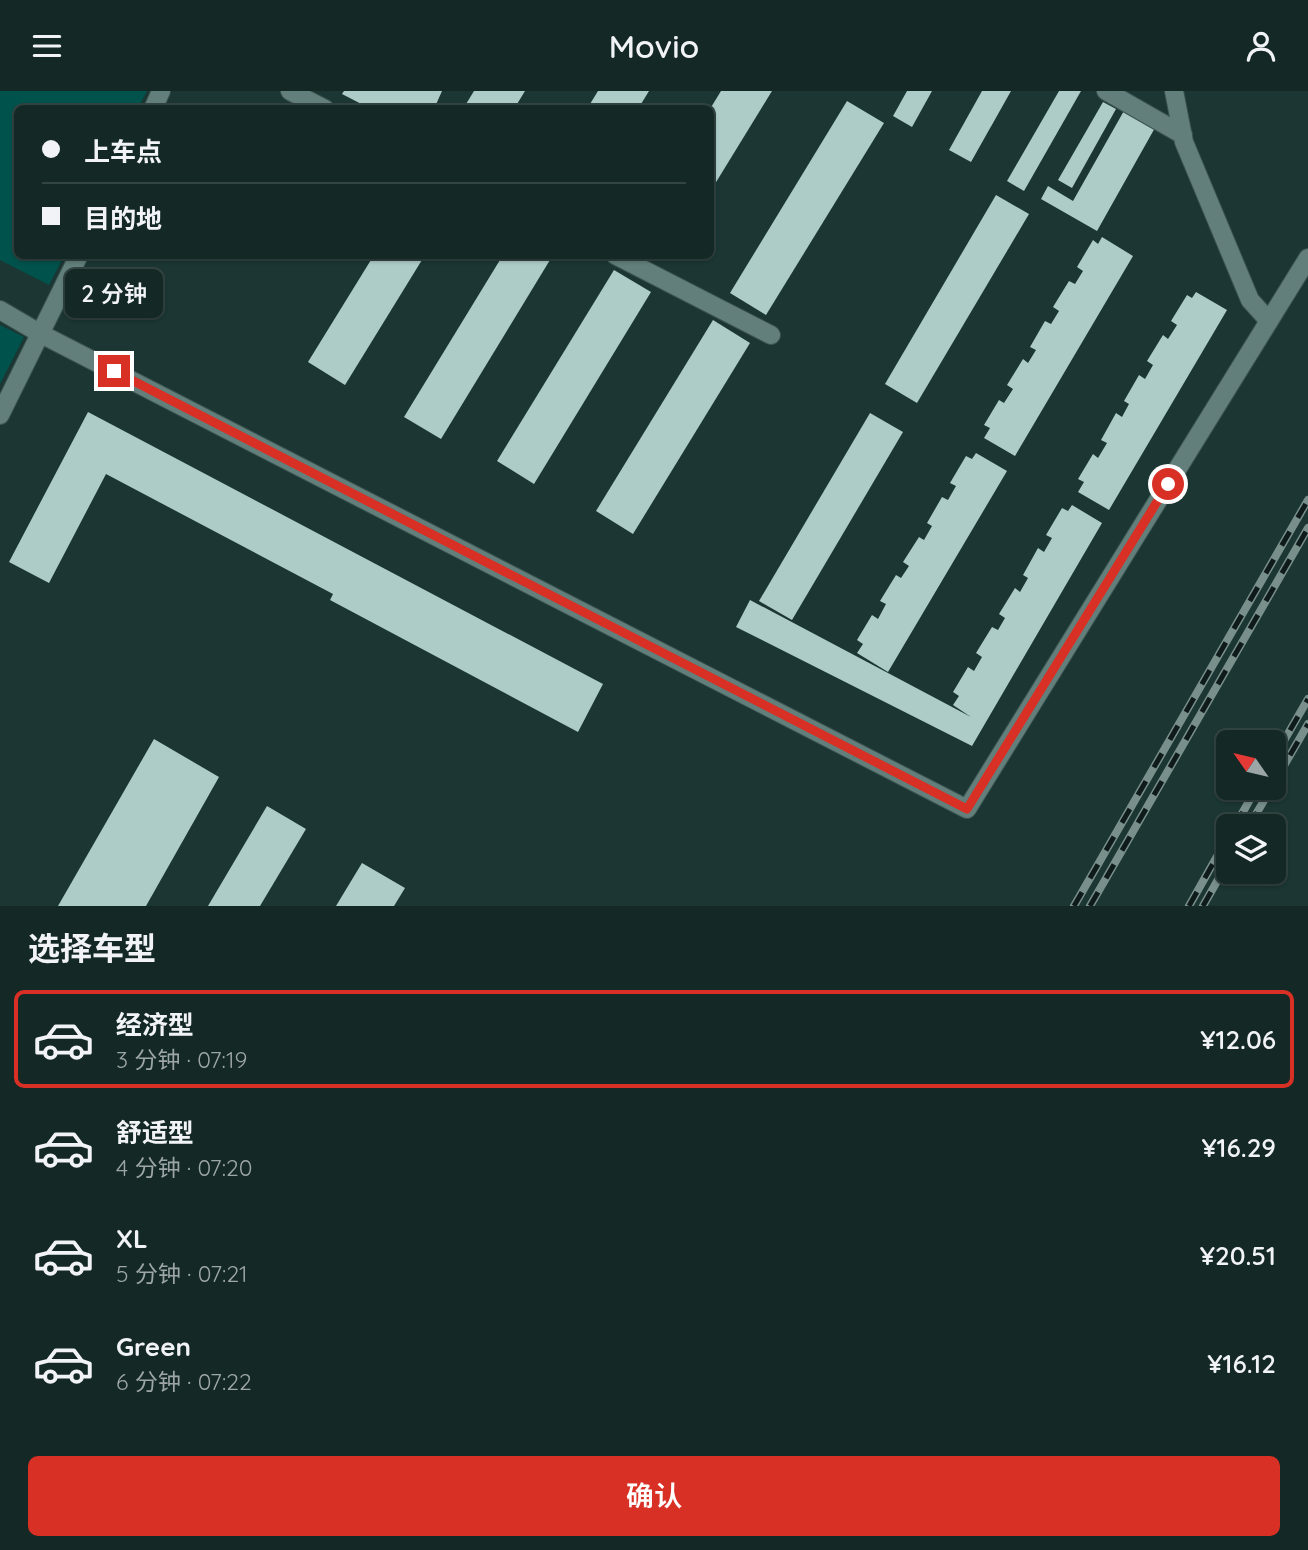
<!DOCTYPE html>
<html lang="zh">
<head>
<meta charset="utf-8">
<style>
  :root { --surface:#142826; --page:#1d302e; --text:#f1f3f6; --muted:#9da6a7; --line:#334443; --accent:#d93025 }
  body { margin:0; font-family:Quicksand,"Noto Sans SC",sans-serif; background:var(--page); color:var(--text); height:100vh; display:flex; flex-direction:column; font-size:26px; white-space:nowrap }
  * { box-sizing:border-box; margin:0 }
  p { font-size:23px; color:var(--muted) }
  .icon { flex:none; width:38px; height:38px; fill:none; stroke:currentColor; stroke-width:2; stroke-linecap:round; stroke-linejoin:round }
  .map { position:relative; height:815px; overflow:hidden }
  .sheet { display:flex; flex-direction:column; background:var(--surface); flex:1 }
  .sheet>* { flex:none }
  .banner { position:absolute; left:14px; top:14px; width:700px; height:154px; border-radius:10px; box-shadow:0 2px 5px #0004,0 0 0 2px var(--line); display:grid; align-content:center; height:154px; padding:0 28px; background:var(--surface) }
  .needle { width:46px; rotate:304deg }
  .controls { position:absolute; left:1216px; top:639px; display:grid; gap:14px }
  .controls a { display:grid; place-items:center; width:70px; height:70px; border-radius:10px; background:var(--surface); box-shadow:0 2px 5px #0004,0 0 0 2px var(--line); font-size:35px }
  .end { position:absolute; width:32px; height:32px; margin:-16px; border:9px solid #d93025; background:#fff; box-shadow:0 0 0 4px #fff }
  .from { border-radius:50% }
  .bubble { position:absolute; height:49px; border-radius:10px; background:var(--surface); box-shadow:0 2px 5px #0004,0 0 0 2px var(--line); font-size:23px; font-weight:600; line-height:49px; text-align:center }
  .banner b { display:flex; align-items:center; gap:24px; height:66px; font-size:26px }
  .banner b+b { border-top:2px solid var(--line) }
  .banner i { width:18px; height:18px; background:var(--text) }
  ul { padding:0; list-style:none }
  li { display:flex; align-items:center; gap:21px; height:98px; margin:0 14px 10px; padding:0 14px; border:4px solid transparent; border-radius:10px }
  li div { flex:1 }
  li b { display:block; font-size:26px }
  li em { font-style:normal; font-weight:600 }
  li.current { border-color:var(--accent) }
  li>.icon { width:63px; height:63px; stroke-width:1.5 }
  h2 { padding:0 28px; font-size:32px; line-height:84px }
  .action { display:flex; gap:14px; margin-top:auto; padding:14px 28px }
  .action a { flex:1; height:80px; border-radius:10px; background:var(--accent); color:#fff; font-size:28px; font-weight:600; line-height:80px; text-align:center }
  header { display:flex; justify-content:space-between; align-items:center; height:91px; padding:0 28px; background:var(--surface); font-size:32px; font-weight:600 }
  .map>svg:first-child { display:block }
  .green { fill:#00524c }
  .building { fill:#adccc8 }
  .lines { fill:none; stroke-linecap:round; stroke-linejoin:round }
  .minor-casing { stroke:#3b5451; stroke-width:20 }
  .minor { stroke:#627f7b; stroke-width:18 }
  .rail-casing { stroke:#798f8c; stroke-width:8 }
  .rail { stroke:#0f1b1a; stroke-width:5; stroke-dasharray:16; stroke-linecap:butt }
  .route { stroke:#d93025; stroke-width:9 }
</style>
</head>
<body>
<header><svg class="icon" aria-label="menu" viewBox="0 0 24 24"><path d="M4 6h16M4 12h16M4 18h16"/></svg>Movio<svg class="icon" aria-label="person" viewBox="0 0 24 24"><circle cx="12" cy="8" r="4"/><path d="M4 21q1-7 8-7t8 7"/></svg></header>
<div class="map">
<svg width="1308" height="815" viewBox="0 0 1308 815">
  <rect width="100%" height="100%" fill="#1b3633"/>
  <!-- green -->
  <g class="green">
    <path d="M0,0h147l-9,17 -120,1v146l46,1 -15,29 -49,-25z"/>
    <path d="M0,234l24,12 -24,47z"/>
  </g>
  <!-- building -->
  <g class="building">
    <path d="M344,0h98l-8,18h-63l-29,-15z"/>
    <path d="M474,0h51l-11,18h-51z"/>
    <path d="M598,0h51l-11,18h-51z"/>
    <path d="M721,0h51l-62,101v-83z"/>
    <path d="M907,0h25l-20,36 -19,-11z"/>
    <path d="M982,0h29l-40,71 -22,-12z"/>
    <path d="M1059,0h22l-57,100 -17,-10z"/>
    <path d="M847,10l37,22 -118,192 -36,-22z"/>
    <path d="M1103,11l13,7 -44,79 -14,-8z"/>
    <path d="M1125,18l31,17 -59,105 -56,-32 7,-13 25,15z"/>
    <path d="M996,104l33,19 -112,189 -32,-19z"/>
    <path d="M1102,146l31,19 -118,200 -31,-18 6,-10 -6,-3 15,-25 5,3 9,-14 -6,-4 16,-26 5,4 8,-13 -6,-3 15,-26 6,3 8,-13 -6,-4 16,-26 6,3 8,-13 -6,-4 16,-27 5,4z"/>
    <path d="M374,164h51l-80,130 -37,-23z"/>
    <path d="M503,164h50l-112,184 -37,-22z"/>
    <path d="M614,179l37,22 -117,192 -37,-23z"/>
    <path d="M1196,201l31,18 -118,200 -31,-18 6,-10 -6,-3 15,-25 5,4 9,-15 -6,-3 15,-27 6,4 7,-13 -5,-3 15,-26 6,4 8,-14 -6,-4 16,-26 5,4 9,-14 -6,-4 16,-26 5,3z"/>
    <path d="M713,229l37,23 -117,191 -37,-23z"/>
    <path d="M88,321l515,272 -25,48 -248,-132 3,-6 -227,-120 -57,109 -40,-21z"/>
    <path d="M870,322l33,19 -111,188 -33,-19z"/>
    <path d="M976,362l31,18 -119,201 -31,-19 6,-9 -6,-4 15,-25 6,4 8,-15 -6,-3 16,-26 5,3 8,-12 -6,-4 16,-25 5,3 8,-14 -5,-3 15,-26 6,3 8,-14 -6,-3 16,-27 6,3z"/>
    <path d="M1072,414l30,18 -130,223 -236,-119 14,-27 221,117 -18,-12 6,-9 -6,-4 15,-25 6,4 8,-14 -6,-4 16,-26 6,3 7,-12 -6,-4 16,-26 5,4 8,-14 -5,-3 15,-27 6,4 8,-14 -6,-3 16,-27 6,3z"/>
    <path d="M154,648l65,38 -73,129h-88z"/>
    <path d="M267,715l39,23 -46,77h-52z"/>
    <path d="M362,772l43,25 -11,18h-58z"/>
  </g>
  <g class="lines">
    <defs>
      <g id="minor">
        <path d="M290,0l35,18"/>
        <path d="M1106,0l77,44"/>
        <path d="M1174,0l10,51 66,158 19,21"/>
        <path d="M153,18l8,-18"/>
        <path d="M615,164l156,80"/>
        <path d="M0,219l41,24 926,475 341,-551"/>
        <path d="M0,324l79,-160"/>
      </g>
    </defs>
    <!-- minor casing -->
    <use href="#minor" class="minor-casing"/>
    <!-- minor -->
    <use href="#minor" class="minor"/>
    <defs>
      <g id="rail">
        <path d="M1274,667l34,-59"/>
        <path d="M1274,692l34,-59"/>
        <path d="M1235,735l22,-39"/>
        <path d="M1249,735l23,-39"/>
        <path d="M1074,815l234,-406"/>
        <path d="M1090,815l218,-378"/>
        <path d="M1189,815l39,-69"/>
        <path d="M1203,815l25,-44"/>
      </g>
    </defs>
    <!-- rail casing -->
    <use href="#rail" class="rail-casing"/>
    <!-- rail -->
    <use href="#rail" class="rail"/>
  </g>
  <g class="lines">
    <!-- route -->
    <path class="route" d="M114,280l853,438 201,-325"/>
  </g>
</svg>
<div class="controls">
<a><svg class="needle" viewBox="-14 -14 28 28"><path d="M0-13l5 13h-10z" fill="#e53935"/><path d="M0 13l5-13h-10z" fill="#9da6a7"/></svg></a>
<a><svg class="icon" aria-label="layers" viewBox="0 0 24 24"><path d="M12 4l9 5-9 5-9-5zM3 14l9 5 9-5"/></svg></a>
</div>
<i class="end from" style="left:1168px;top:393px"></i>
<i class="end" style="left:114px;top:280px"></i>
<div class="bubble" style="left:65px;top:178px;width:98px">2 分钟</div>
<div class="banner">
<b><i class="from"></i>上车点</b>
<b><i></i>目的地</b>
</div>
</div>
<section class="sheet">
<h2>选择车型</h2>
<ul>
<li class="current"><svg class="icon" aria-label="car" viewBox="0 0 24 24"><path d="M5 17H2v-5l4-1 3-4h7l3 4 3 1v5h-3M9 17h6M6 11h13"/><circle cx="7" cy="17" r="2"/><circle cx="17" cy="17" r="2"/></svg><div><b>经济型</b><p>3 分钟 · 07:19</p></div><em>¥12.06</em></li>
<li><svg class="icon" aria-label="car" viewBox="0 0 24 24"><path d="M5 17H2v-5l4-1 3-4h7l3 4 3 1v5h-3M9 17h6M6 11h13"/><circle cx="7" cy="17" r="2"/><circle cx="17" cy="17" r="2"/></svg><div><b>舒适型</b><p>4 分钟 · 07:20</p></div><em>¥16.29</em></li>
<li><svg class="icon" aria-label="car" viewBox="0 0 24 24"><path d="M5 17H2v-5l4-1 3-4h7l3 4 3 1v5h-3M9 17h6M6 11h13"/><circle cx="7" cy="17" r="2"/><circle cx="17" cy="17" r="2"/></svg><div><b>XL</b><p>5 分钟 · 07:21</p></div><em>¥20.51</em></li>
<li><svg class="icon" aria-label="car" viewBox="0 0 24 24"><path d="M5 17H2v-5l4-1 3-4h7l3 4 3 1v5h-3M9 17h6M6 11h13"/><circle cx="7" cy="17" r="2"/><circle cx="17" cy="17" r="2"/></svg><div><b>Green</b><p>6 分钟 · 07:22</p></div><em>¥16.12</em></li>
</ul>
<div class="action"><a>确认</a></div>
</section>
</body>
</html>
